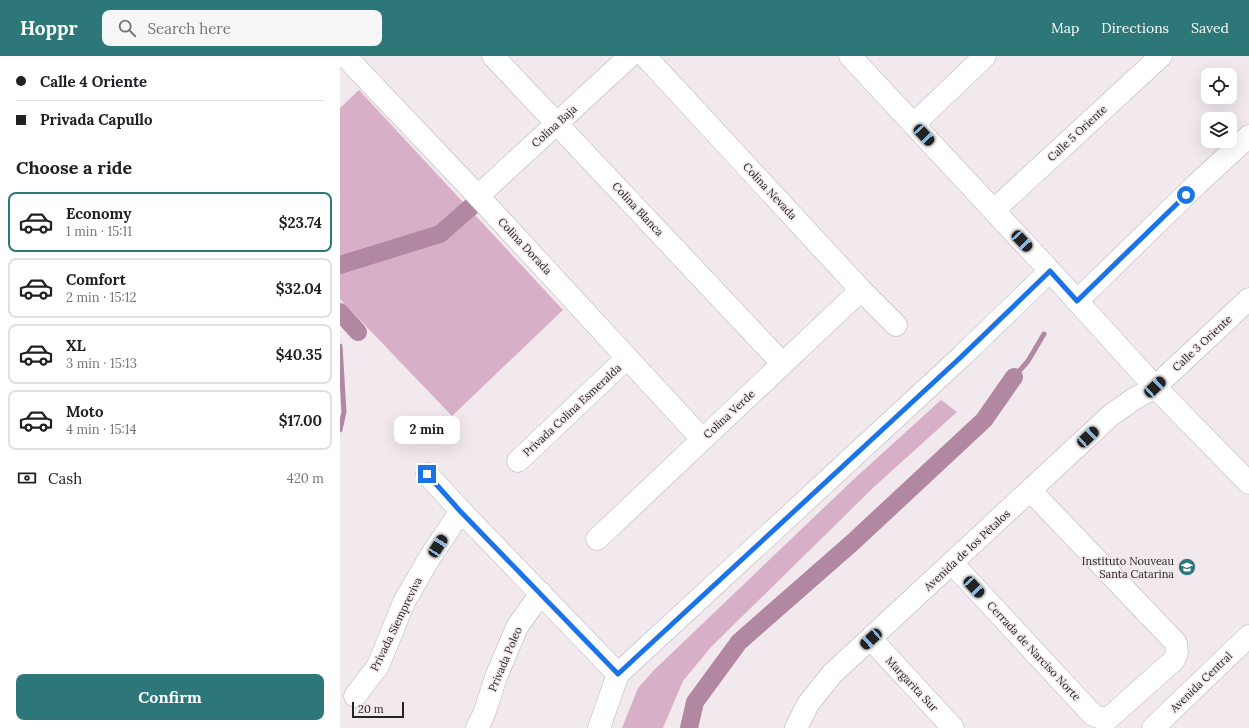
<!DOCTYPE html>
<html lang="en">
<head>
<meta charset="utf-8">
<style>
  :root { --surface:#fff; --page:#f6f6f6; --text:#202124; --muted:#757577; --line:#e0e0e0; --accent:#2d7779 }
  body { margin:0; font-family:Lora,serif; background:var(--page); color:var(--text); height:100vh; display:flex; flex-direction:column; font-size:15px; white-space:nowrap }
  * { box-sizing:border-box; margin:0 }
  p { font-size:13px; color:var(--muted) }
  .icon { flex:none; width:22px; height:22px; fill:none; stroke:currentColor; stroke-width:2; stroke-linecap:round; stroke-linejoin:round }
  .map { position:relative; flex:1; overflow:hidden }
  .side { display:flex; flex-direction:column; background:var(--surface); width:340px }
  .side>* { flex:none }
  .top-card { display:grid; align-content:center; height:88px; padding:0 16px; background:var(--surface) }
  .buttons { position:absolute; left:861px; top:12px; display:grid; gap:8px }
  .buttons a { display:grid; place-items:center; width:36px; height:36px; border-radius:8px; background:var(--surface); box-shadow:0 4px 16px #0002; font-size:20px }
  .scale { position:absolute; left:12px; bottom:10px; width:52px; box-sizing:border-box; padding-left:4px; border:2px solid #252224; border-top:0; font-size:11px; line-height:14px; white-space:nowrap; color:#252224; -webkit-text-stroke:3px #f1e9ee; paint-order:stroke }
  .end { position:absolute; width:18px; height:18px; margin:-9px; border:5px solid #1a73e8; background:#fff; box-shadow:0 0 0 2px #fff }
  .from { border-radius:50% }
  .bubble { position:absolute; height:28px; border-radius:8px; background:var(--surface); box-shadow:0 4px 16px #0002; font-size:13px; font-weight:800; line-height:28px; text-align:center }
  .car { position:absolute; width:12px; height:24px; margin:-12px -6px; border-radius:5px; box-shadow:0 0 3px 1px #0007; background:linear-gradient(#222 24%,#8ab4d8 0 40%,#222 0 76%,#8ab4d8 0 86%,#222 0) }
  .top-card b { display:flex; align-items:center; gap:14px; height:38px; font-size:15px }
  .top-card b+b { border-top:1px solid var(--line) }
  .top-card i { width:10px; height:10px; background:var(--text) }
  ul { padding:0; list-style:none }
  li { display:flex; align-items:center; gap:12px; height:60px; margin:0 8px 6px; padding:0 8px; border:2px solid var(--line); border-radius:8px }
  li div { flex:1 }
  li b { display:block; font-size:15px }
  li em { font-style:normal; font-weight:800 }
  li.on { border-color:var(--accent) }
  li>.icon { width:36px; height:36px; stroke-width:1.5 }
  h2 { padding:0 16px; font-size:18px; line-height:48px }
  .pay { display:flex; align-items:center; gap:10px; height:44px; padding:0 16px; font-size:15px }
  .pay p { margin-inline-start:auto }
  .button { display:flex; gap:8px; margin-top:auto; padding:8px 16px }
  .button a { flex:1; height:46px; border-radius:8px; background:var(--accent); color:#fff; font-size:16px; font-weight:800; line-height:46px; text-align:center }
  header { display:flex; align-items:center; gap:24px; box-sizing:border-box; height:56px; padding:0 20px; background:var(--accent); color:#fff }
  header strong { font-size:19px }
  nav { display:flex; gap:22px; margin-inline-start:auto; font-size:14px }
  .search { width:280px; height:36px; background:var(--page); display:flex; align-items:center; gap:10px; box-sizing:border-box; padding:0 14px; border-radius:8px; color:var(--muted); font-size:15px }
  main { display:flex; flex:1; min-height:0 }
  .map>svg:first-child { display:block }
  .green { fill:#d7afc7 }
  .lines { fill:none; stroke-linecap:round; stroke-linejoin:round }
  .stream { stroke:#b287a1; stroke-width:5 }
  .canal { stroke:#b287a1; stroke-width:18 }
  .minor-casing { stroke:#b9b2b6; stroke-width:23 }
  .minor { stroke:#fff; stroke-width:22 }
  .route { stroke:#1a73e8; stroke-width:5 }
  .labels { text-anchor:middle; stroke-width:3; stroke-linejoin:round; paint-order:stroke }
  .street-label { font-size:11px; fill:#252224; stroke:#f1e9ee }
  .poi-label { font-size:11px; fill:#252224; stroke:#f1e9ee; text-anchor:end }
</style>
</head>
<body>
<header>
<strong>Hoppr</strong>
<div class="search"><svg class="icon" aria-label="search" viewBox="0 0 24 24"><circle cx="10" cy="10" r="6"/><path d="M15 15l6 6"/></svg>Search here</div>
<nav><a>Map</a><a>Directions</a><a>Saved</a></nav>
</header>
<main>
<section class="side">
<div class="top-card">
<b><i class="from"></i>Calle 4 Oriente</b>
<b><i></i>Privada Capullo</b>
</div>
<h2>Choose a ride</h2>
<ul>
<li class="on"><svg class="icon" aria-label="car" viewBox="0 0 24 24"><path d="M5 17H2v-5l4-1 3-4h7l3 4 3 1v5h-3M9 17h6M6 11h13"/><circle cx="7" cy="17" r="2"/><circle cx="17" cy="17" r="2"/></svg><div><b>Economy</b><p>1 min · 15:11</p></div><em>$23.74</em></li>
<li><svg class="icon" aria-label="car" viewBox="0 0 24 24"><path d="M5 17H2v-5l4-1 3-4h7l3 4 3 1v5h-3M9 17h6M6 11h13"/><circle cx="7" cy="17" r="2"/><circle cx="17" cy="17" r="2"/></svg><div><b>Comfort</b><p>2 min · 15:12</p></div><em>$32.04</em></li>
<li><svg class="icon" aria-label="car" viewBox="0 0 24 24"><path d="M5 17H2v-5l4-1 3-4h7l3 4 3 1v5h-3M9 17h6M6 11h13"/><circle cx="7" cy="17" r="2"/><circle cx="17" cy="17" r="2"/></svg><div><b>XL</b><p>3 min · 15:13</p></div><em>$40.35</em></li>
<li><svg class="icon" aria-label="car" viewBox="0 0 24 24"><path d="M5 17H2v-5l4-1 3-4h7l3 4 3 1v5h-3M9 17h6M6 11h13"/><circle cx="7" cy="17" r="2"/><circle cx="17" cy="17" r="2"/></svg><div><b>Moto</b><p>4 min · 15:14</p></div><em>$17.00</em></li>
</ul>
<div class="pay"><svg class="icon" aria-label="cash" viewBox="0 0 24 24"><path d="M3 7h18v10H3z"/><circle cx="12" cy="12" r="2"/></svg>Cash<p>420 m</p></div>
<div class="button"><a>Confirm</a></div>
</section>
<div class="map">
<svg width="909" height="672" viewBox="0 0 909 672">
  <rect width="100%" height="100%" fill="#f1e9ee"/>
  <!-- green -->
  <g class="green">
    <path d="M19,34l204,220 -111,106 -112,-117v-191z"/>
    <path d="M601,344l16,12 -82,74 -164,161 -28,34 -20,47h-41l16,-40 16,-18 200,-191z"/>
  </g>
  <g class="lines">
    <!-- stream -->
    <g class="stream">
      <path d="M0,290l4,66 -4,18"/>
      <path d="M674,321l14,-16 16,-27"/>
    </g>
    <!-- canal -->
    <g class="canal">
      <path d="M0,209l100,-31 32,-28"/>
      <path d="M0,256l18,20"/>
      <path d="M349,672l6,-26 44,-60 114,-100 131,-122 30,-43"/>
    </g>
    <defs>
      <g id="minor">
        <path d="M5,0l133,140 224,243"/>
        <path d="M153,0l289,307"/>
        <path d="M305,0l216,234 35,35"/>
        <path d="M510,0l200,215 105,116 94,96"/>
        <path d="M574,68l71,-68"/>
        <path d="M138,140l152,-140"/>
        <path d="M654,154l167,-154"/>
        <path d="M737,245l120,-117 52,-48"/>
        <path d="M178,405l109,-103"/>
        <path d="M87,418l34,37 157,163"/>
        <path d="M257,483l264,-249"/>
        <path d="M612,507l141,152 8,3h8l65,-58 3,-7 -1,-10 -145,-152"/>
        <path d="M531,583l82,89"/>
        <path d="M15,640l23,-30 26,-64 26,-45 31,-46"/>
        <path d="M137,672l7,-14 12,-37 21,-50 24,-34"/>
        <path d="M259,672l19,-54 343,-317 89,-86"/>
        <path d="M456,672l12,-24 24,-30 279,-259 23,-16 21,-12 94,-88"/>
        <path d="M813,672l96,-92"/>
      </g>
    </defs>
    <!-- minor casing -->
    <use href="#minor" class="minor-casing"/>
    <!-- minor -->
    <use href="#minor" class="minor"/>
  </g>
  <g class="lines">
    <!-- route -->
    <path class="route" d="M87,418l33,37 158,163 343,-317 89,-86 27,30 109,-106"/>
  </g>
  <!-- icons -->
  <defs>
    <symbol id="school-disc" viewBox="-11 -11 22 22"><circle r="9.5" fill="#2d7779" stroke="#f1e9ee"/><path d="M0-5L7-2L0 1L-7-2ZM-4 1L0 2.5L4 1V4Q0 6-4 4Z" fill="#fff"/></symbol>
  </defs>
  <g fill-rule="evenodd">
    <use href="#school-disc" x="837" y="501" width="20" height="20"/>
  </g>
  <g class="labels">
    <!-- street labels -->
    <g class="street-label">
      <text transform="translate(214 70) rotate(-42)" y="4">Colina Baja</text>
      <text transform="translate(737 77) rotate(-43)" y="4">Calle 5 Oriente</text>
      <text transform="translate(430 135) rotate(47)" y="4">Colina Nevada</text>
      <text transform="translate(298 153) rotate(47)" y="4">Colina Blanca</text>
      <text transform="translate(185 190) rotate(47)" y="4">Colina Dorada</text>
      <text transform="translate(862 287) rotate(-43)" y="4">Calle 3 Oriente</text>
      <text transform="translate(232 354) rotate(-43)" y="4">Privada Colina Esmeralda</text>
      <text transform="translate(389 358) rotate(-43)" y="4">Colina Verde</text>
      <text transform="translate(627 494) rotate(-43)" y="4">Avenida de los Pétalos</text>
      <text transform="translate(56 568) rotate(-64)" y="4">Privada Siempreviva</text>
      <text transform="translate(694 595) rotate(47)" y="4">Cerrada de Narciso Norte</text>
      <text transform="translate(165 603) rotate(-67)" y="4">Privada Poleo</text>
      <text transform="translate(861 626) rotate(-44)" y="4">Avenida Central</text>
      <text transform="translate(572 628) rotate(47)" y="4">Margarita Sur</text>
    </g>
    <!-- poi labels -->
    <g class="poi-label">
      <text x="834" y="509">Instituto Nouveau<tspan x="834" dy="13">Santa Catarina</tspan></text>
    </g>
  </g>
</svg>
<div class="buttons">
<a><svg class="icon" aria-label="locate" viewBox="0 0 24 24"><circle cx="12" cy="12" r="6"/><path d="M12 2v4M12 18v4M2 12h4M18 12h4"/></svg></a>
<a><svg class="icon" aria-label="layers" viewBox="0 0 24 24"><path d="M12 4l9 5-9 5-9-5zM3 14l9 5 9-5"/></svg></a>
</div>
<div class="scale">20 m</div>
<i class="end from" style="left:846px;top:139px"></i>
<i class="end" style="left:87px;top:418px"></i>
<div class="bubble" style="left:54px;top:360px;width:66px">2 min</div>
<i class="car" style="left:584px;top:79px;rotate:137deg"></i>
<i class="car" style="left:682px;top:185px;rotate:137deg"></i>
<i class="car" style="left:815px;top:331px;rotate:47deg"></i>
<i class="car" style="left:748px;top:381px;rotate:47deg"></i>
<i class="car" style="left:98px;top:490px;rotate:33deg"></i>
<i class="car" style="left:634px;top:531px;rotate:137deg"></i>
<i class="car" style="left:531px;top:583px;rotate:228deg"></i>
</div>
</main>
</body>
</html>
